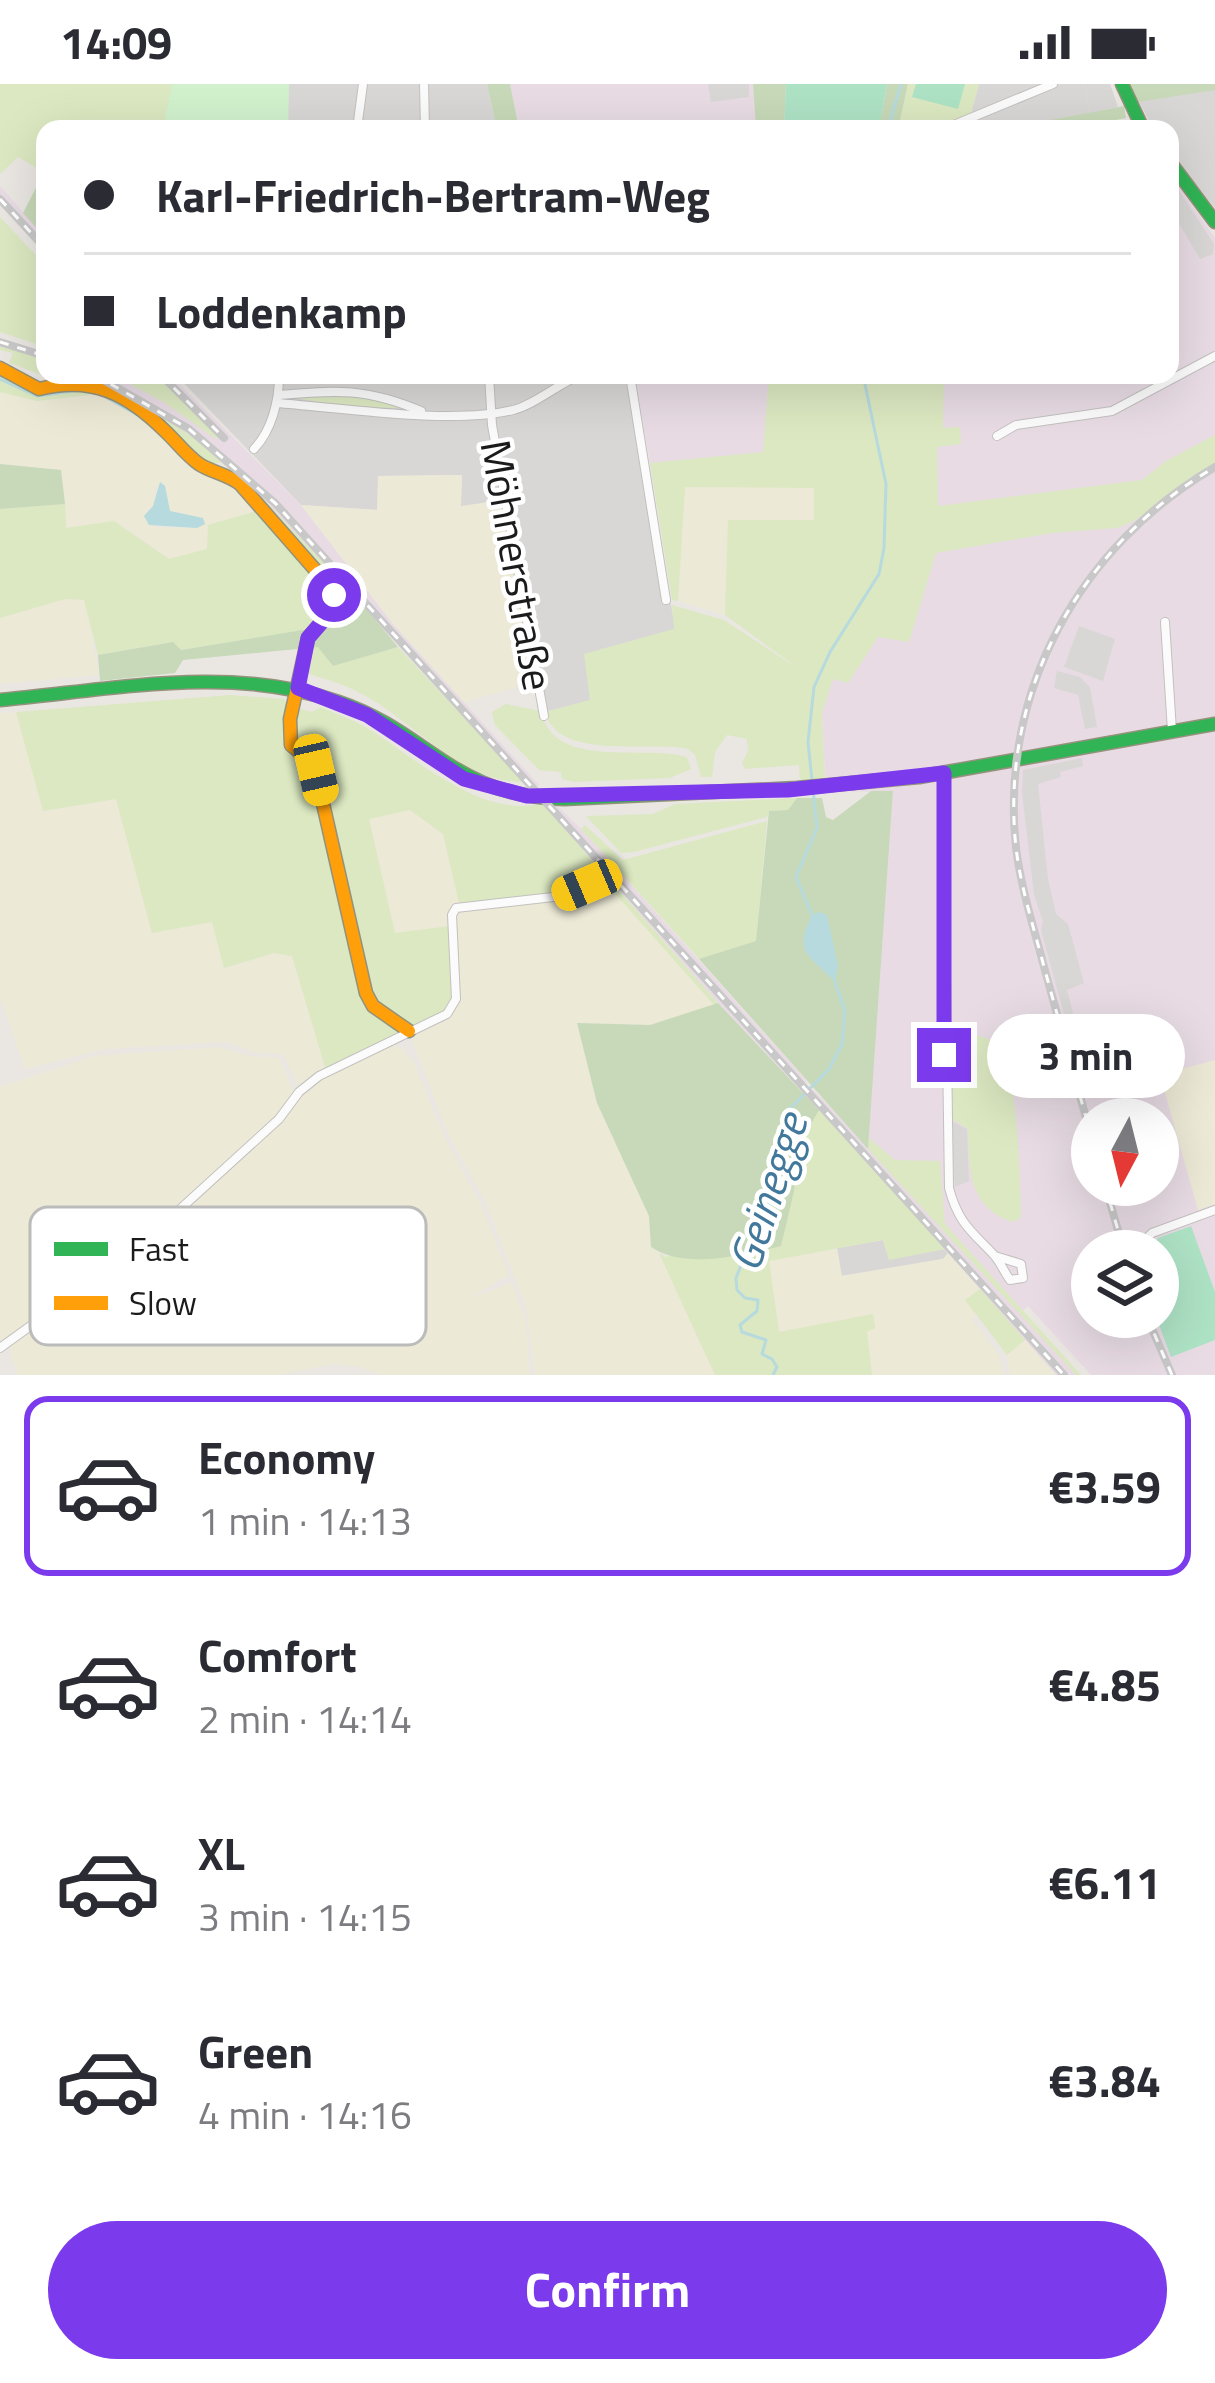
<!DOCTYPE html>
<html lang="en">
<head>
<meta charset="utf-8">
<style>
  :root { --surface:#fff; --page:#f7f7f7; --text:#2b2b33; --muted:#7c7c81; --line:#e1e1e2; --accent:#7c3aed }
  body { margin:0; font-family:"Titillium Web",sans-serif; background:var(--page); color:var(--text); height:100vh; display:flex; flex-direction:column; font-size:45px; white-space:nowrap }
  * { box-sizing:border-box; margin:0 }
  p { font-size:39px; color:var(--muted) }
  .icon { flex:none; width:66px; height:66px; fill:none; stroke:currentColor; stroke-width:2; stroke-linecap:round; stroke-linejoin:round }
  .map { position:relative; height:1291px; overflow:hidden }
  .sheet { display:flex; flex-direction:column; background:var(--surface); flex:1 }
  .sheet>* { flex:none }
  .hud { position:absolute; left:36px; top:36px; width:1143px; height:264px; border-radius:24px; box-shadow:0 12px 48px #0002; display:grid; align-content:center; height:264px; padding:0 48px; background:var(--surface) }
  .needle { width:78px; rotate:187deg }
  .buttons { position:absolute; left:1071px; top:1014px; display:grid; gap:24px }
  .buttons a { display:grid; place-items:center; width:108px; height:108px; border-radius:50%; background:var(--surface); box-shadow:0 12px 48px #0002; font-size:60px }
  .end { position:absolute; width:54px; height:54px; margin:-27px; border:15px solid #7c3aed; background:#fff; box-shadow:0 0 0 6px #fff }
  .from { border-radius:50% }
  .bubble { position:absolute; height:84px; border-radius:42px; background:var(--surface); box-shadow:0 12px 48px #0002; font-size:39px; font-weight:700; line-height:84px; text-align:center }
  .car { position:absolute; width:36px; height:72px; margin:-36px -18px; border-radius:15px; box-shadow:0 0 9px 3px #0007; background:linear-gradient(#f5c518 24%,#345 0 40%,#f5c518 0 76%,#345 0 86%,#f5c518 0) }
  .hud b { display:flex; align-items:center; gap:42px; height:114px; font-size:45px }
  .hud b+b { border-top:3px solid var(--line) }
  .hud i { width:30px; height:30px; background:var(--text) }
  ul { padding:21px 0 0; list-style:none }
  li { display:flex; align-items:center; gap:36px; height:180px; margin:0 24px 18px; padding:0 24px; border:6px solid transparent; border-radius:24px }
  li div { flex:1 }
  li b { display:block; font-size:45px }
  li em { font-style:normal; font-weight:700 }
  li.active { border-color:var(--accent) }
  li>.icon { width:108px; height:108px; stroke-width:1.5 }
  .button { display:flex; gap:24px; margin-top:auto; padding:24px 48px }
  .button a { flex:1; height:138px; border-radius:72px; background:var(--accent); color:#fff; font-size:48px; font-weight:700; line-height:138px; text-align:center }
  .status { display:flex; justify-content:space-between; align-items:center; height:84px; padding:0 60px; background:var(--surface); direction:ltr }
  .status svg { height:33px; fill:currentColor }
  .map>svg:first-child { display:block }
  .residential { fill:#d9d7d5 }
  .industrial { fill:#e8dbe4; fill-rule:evenodd }
  .farmland { fill:#ece9d6; fill-rule:evenodd }
  .grass { fill:#dbe8c1 }
  .forest { fill:#c7d9b8 }
  .park { fill:#d1f1cd }
  .pitch { fill:#aee2c5 }
  .parking { fill:#d8d7d5 }
  .water { fill:#b6dade }
  .lines { fill:none; stroke-linecap:round; stroke-linejoin:round }
  .stream { stroke:#b6dade; stroke-width:3 }
  .street-casing { stroke:#c2c1bf; stroke-width:10 }
  .fast-casing { stroke:#94927c; stroke-width:15 }
  .slow-casing { stroke:#94927c; stroke-width:15 }
  .street { stroke:#fcfbfb; stroke-width:8 }
  .fast { stroke:#30b455; stroke-width:12 }
  .slow { stroke:#ff9f0a; stroke-width:12 }
  .rail-casing { stroke:#c9c8c8; stroke-width:8 }
  .rail { stroke:#fff; stroke-width:3; stroke-dasharray:9; stroke-linecap:butt }
  .route { stroke:#7c3aed; stroke-width:15 }
  .labels { text-anchor:middle; stroke-width:9; stroke-linejoin:round; paint-order:stroke }
  .street-label { font-size:42px; fill:#1b1b1b; stroke:#fff }
  .water-label { font-size:45px; font-style:italic; fill:#42789b; stroke:#fff }
  .key { fill:#fff; stroke:#bbb; stroke-width:3 }
  .key-label { font-size:33px; fill:#1b1b1b }
</style>
</head>
<body>
<div class="status"><b>14:09</b><svg viewBox="0 0 49 12"><path d="M0 12V9h3v3zM5 12V6h3v6zM10 12V3h3v9zM15 12V0h3v12zM26 1h20v11H26zM47 4h2v5h-2z"/></svg></div>
<div class="map">
<svg width="1215" height="1291" viewBox="0 0 1215 1291">
  <rect width="100%" height="100%" fill="#eae7e3"/>
  <!-- residential -->
  <g class="residential">
    <path d="M171,0h316l10,45h-334z"/>
    <path d="M979,0h105l6,29 -87,16h-27l-5,-16z"/>
    <path d="M1130,0h85v124l-45,-55v-24h-17z"/>
    <path d="M176,291h458l41,254 -90,25 6,46 -50,13 -3,-32 -78,-175 2,-31 -84,1v34l-77,-5z"/>
    <path d="M883,1156l6,19 56,-10 3,4 -5,6 -102,17 -4,-28z"/>
  </g>
  <!-- industrial -->
  <g class="industrial">
    <path d="M510,0h243l3,45h-237z"/>
    <path d="M1170,90l45,64v1137h-124l-63,-69 -8,7 56,62h-20l-250,-280 7,-6 55,58 25,-355 -62,-1 -6,-18 -3,-60 11,-34 15,4 30,-47 31,5 27,-88 2,-178h232zM1092,1035h66v66h-66zM1092,1167h66v66h-66z"/>
    <path d="M0,102l45,51v16l-45,-50z"/>
    <path d="M84,291h29l52,27 51,37 -56,-64h10l131,130 92,119 147,162h-11l-298,-321 -71,-51z"/>
    <path d="M634,291h135l-6,77 -113,11z"/>
    <path d="M557,721l24,24 226,252 -8,7 -81,-85 -173,-197z"/>
  </g>
  <!-- farmland -->
  <g class="farmland">
    <path d="M0,308l37,9 53,-6 36,8 52,42 19,23 28,7 35,35 -51,15 -1,24 -39,10 -54,-38 -49,7 -5,-58 -61,-6zM156,401l14,26 33,7 -6,10 -44,-1 -7,-15 7,-6z"/>
    <path d="M462,391l-1,31 41,-6 36,181 -74,21 -71,-78 -92,-119 76,5 1,-34z"/>
    <path d="M684,403h130l1,33h-87l-3,95 -47,-14z"/>
    <path d="M65,515l20,1 14,75 -99,9v-66z"/>
    <path d="M16,628l28,99 72,-12 36,133 60,-10 13,46 49,-15 18,3 34,114 -27,18 -16,-34 -27,-1 -28,-11 -124,7 -79,20 -25,-72v-284z"/>
    <path d="M410,726l33,24 16,69 -6,5 -3,18 -55,8 -26,-116z"/>
    <path d="M603,795l111,126 -64,20 -72,-2 19,80 52,113 2,31 8,6 56,122h-180l-9,-68 -40,-104 -38,-69 -36,-94v-6l36,-17 10,-13 -1,-93 123,-19z"/>
    <path d="M387,962l13,1 13,14 31,75 37,69 28,70 -40,23 43,-15 14,38 4,54h-149l-21,-8 -26,-3 -57,11h-259l-8,-24 2,-7 124,-90 146,-132 20,-28 25,-19z"/>
    <path d="M220,963l30,9 30,2 14,36 -8,13 -162,149 -124,87v-256l95,-31z"/>
    <path d="M1215,976v144l-17,6 -38,-135z"/>
    <path d="M837,1164l5,28 101,-17 5,-6 32,36 -14,12 12,12 -6,6 26,35 6,21h-132l-5,-44 6,-16 -94,18 -10,-73z"/>
    <path d="M1025,1256l31,35h-46l-3,-20z"/>
  </g>
  <!-- grass -->
  <g class="grass">
    <path d="M0,0h172l-9,45h-118v44l-27,-16 -18,17z"/>
    <path d="M908,0h71l-8,29 -38,16h-35z"/>
    <path d="M0,133l45,48v82l-45,-15z"/>
    <path d="M0,262l45,13v16h8l-8,1 -36,-13 4,-10 -13,-3z"/>
    <path d="M0,289l32,17 34,-5 22,2 2,8 -53,6 -37,-9z"/>
    <path d="M113,291h47l58,62 -2,2 -51,-36z"/>
    <path d="M769,291h175l-1,53 17,-1 1,17 -24,3 1,59 204,-26 24,-19 49,-26v31l-83,56 -15,6 -65,5 -116,20 -27,89 -31,-5 -30,46 -15,-4 -11,34 3,66 -25,2 -1,-16 -54,4 -3,-6 6,-12 -1,-12 -20,-4 -12,17 -3,25h-11l-6,-22 -7,-6c-38,-9 -130,13 -143,-37l45,-12 -6,-46 90,-25 -2,-24 52,15 76,50 -75,-55 3,-95h86v-32l-129,-1 -7,114 -6,-1 -22,-137 113,-11z"/>
    <path d="M350,308l57,16 -64,-1 -46,-9z"/>
    <path d="M134,317l26,13 65,47 -16,4 -9,-3 -39,-43z"/>
    <path d="M231,381l128,135 -9,7 -124,-138z"/>
    <path d="M65,420l1,24 48,-7 55,38 38,-10 1,-24 52,-15 65,75 5,23 -18,21 -132,21 -8,-8 -74,13 -14,-55 -19,-1 -65,19v-109z"/>
    <path d="M311,563h8l14,19 65,-19 126,135c-66,0 -109,-61 -164,-89 -16,-9 -36,-14 -54,-20z"/>
    <path d="M230,611l54,4 4,7 24,6 9,-5c17,8 36,14 51,24 45,29 113,89 170,72l176,200 -4,2 -111,-125 -42,14 -102,9 -16,-69 -33,-24 -41,9 26,114 55,-7 4,74 -5,10 -123,60 -34,-114 -18,-3 -50,15 -12,-46 -60,11 -36,-134 -73,12 -27,-99z"/>
    <path d="M506,620l35,7c13,60 102,33 146,46l4,12 -21,9 -96,4 -12,-3 -1,-7 -22,-2 -44,-45 -3,-13z"/>
    <path d="M797,714l-9,12 -19,1 -2,6 -133,35 -13,1 -35,-37 67,-2 22,-10z"/>
    <path d="M767,737l-11,120 -57,18 -118,-130 4,-4 38,35z"/>
    <path d="M956,945l45,14c18,55 18,117 20,174l-8,5c-45,-14 -44,-54 -45,-93l-16,-10v-87z"/>
    <path d="M819,1026l126,139 -56,11 -6,-20 -114,21 10,71 94,-18 2,14 -8,4 5,43h-157l-56,-122 7,4 128,-66 6,-48z"/>
    <path d="M869,1054l26,22 45,1 5,63 136,151h-5l-208,-226z"/>
    <path d="M980,1205l45,51 -18,15 -42,-55z"/>
  </g>
  <!-- forest -->
  <g class="forest">
    <path d="M487,0h23l9,45h-22z"/>
    <path d="M753,0h33l-2,45h-28z"/>
    <path d="M887,0h21l-10,45h-19z"/>
    <path d="M1130,0h85v6l-78,12z"/>
    <path d="M1124,22l2,12 -59,11h-64z"/>
    <path d="M44,88l1,1v64l-22,-24z"/>
    <path d="M0,380l61,6 4,34 -65,5z"/>
    <path d="M359,516l39,47 -65,19 -15,-19 -135,13 -8,13 -75,8 -2,-26 75,-13 8,8 171,-28 -2,-15z"/>
    <path d="M871,707h22l-25,358 -169,-190 57,-18 13,-130 19,-1 9,-12h25l4,19 7,3z"/>
    <path d="M718,919l101,107 -19,33 -6,48 -13,55c-38,9 -96,24 -130,1l-2,-31 -52,-113 -20,-80 73,2z"/>
  </g>
  <!-- park -->
  <path class="park" d="M172,0h117l-1,45h-125z"/>
  <!-- pitch -->
  <g class="pitch">
    <path d="M786,0h101l-8,45h-95z"/>
    <path d="M916,0h49l-7,25 -46,-12z"/>
    <path d="M1191,1142l24,66v48l-44,17 -15,-40 2,-66h-12l7,-2 5,-11z"/>
  </g>
  <!-- parking -->
  <g class="parking">
    <path d="M708,0h41v13l-38,5z"/>
    <path d="M1084,0h26l8,23 -28,6z"/>
    <path d="M1170,93l44,67 -1,10 -13,5 -20,-34 -10,-20z"/>
    <path d="M1079,542l36,13 -12,42 -39,-14z"/>
    <path d="M1057,587l23,6 10,10 7,40 -12,2 -7,-34 -24,-7z"/>
    <path d="M1082,674l1,8 -23,6 1,5 -23,7 10,95 8,35 12,10 16,59 -17,7 17,66 -8,2 -35,-128 2,-8 -9,-27 -12,-102 1,-23z"/>
    <path d="M950,1036l17,9 2,52 -14,6z"/>
  </g>
  <!-- water -->
  <g class="water">
    <path d="M160,398l5,4 5,25 33,7 2,6 -8,4 -48,-3 -5,-9 9,-10z"/>
    <path d="M819,828l8,3 11,51 -3,16c-23,-26 -43,-27 -23,-67z"/>
  </g>
  <g class="lines">
    <!-- stream -->
    <g class="stream">
      <path d="M888,45l13,-45"/>
      <path d="M0,295l37,17 50,-7"/>
      <path d="M98,309l51,28"/>
      <path d="M812,831l-16,-38 21,-49 -9,-86 6,-55 16,-35 49,-78 5,-26 2,-64 -23,-109"/>
      <path d="M773,1291l4,-8 -5,-8 -10,-5 4,-14 -24,-8 -2,-7 17,-14 1,-11 -13,-2 -8,-8 -1,-12 13,-33 15,-14 7,-19 -2,-16 11,-38 6,-45 43,-44 13,-25 3,-33 -10,-29"/>
    </g>
    <defs>
      <g id="street">
        <path d="M424,0l1,45"/>
        <path d="M357,45l6,-45"/>
        <path d="M944,45l109,-45"/>
        <path d="M489,291l3,50 52,291"/>
        <path d="M630,291l36,225"/>
        <path d="M279,311c58,-5 87,-7 142,16"/>
        <path d="M277,319c64,5 176,22 236,7 21,-5 45,-26 67,-35"/>
        <path d="M997,352l19,-11 96,-14 103,-55"/>
        <path d="M254,365c18,-19 25,-48 25,-74"/>
        <path d="M1165,538l7,109"/>
        <path d="M943,689l6,415c9,34 21,42 44,66 7,7 11,18 17,26l13,-2 -2,-14 -26,-8"/>
        <path d="M1146,1155l6,-6 63,-23"/>
        <path d="M0,1264l133,-96 146,-133 20,-27 20,-16 128,-62 9,-15 -4,-84 4,-7 106,-12 25,-11"/>
      </g>
      <g id="fast">
        <path d="M1122,0l21,45"/>
        <path d="M1170,78l45,60"/>
        <path d="M0,616c111,-10 231,-36 339,2 91,31 112,94 225,97l233,-11 122,-11 296,-53"/>
      </g>
      <path id="slow" d="M0,284l39,21c53,-13 88,4 126,42 11,10 21,24 34,33 12,8 28,10 41,20l92,105 1,20 -25,29 -18,81 1,26 23,19 52,229 7,13 36,25"/>
    </defs>
    <!-- street casing -->
    <use href="#street" class="street-casing"/>
    <!-- fast casing -->
    <use href="#fast" class="fast-casing"/>
    <!-- slow casing -->
    <use href="#slow" class="slow-casing"/>
    <!-- street -->
    <use href="#street" class="street"/>
    <!-- fast -->
    <use href="#fast" class="fast"/>
    <!-- slow -->
    <use href="#slow" class="slow"/>
    <defs>
      <g id="rail">
        <path d="M0,115l45,49"/>
        <path d="M0,258l45,14"/>
        <path d="M95,291l94,54 86,74 789,872"/>
        <path d="M161,291l63,63"/>
        <path d="M1092,1055c-16,-58 -33,-117 -49,-176 -10,-38 -22,-75 -27,-115 -17,-157 64,-302 199,-381"/>
        <path d="M1105,1101l19,66"/>
        <path d="M1147,1233l25,58"/>
      </g>
    </defs>
    <!-- rail casing -->
    <use href="#rail" class="rail-casing"/>
    <!-- rail -->
    <use href="#rail" class="rail"/>
  </g>
  <g class="lines">
    <!-- route -->
    <path class="route" d="M334,511l-1,14 -25,29 -10,50 69,27 97,64 63,17 261,-6 156,-17v282"/>
  </g>
  <g class="labels">
    <!-- street labels -->
    <g class="street-label">
      <text transform="translate(517 481) rotate(80)" y="15">Möhnerstraße</text>
    </g>
    <!-- water labels -->
    <g class="water-label">
      <text transform="translate(768 1108) rotate(-72)" y="16">Geinegge</text>
    </g>
  </g>
  <!-- legend -->
  <rect x="30" y="1123" width="396" height="138" rx="18" class="key"/>
  <rect x="54" y="1158" width="54" height="14" fill="#30b455"/>
  <rect x="54" y="1212" width="54" height="14" fill="#ff9f0a"/>
  <g class="key-label">
    <text x="129" y="1177">Fast</text>
    <text x="129" y="1231">Slow</text>
  </g>
</svg>
<div class="buttons">
<a><svg class="needle" viewBox="-14 -14 28 28"><path d="M0-13l5 13h-10z" fill="#e53935"/><path d="M0 13l5-13h-10z" fill="#7c7c81"/></svg></a>
<a><svg class="icon" aria-label="layers" viewBox="0 0 24 24"><path d="M12 4l9 5-9 5-9-5zM3 14l9 5 9-5"/></svg></a>
</div>
<i class="end from" style="left:334px;top:511px"></i>
<i class="end" style="left:944px;top:971px"></i>
<div class="bubble" style="left:987px;top:930px;width:198px">3 min</div>
<i class="car" style="left:316px;top:686px;rotate:167deg"></i>
<i class="car" style="left:587px;top:801px;rotate:247deg"></i>
<div class="hud">
<b><i class="from"></i>Karl-Friedrich-Bertram-Weg</b>
<b><i></i>Loddenkamp</b>
</div>
</div>
<section class="sheet">
<ul>
<li class="active"><svg class="icon" aria-label="car" viewBox="0 0 24 24"><path d="M5 17H2v-5l4-1 3-4h7l3 4 3 1v5h-3M9 17h6M6 11h13"/><circle cx="7" cy="17" r="2"/><circle cx="17" cy="17" r="2"/></svg><div><b>Economy</b><p>1 min · 14:13</p></div><em>€3.59</em></li>
<li><svg class="icon" aria-label="car" viewBox="0 0 24 24"><path d="M5 17H2v-5l4-1 3-4h7l3 4 3 1v5h-3M9 17h6M6 11h13"/><circle cx="7" cy="17" r="2"/><circle cx="17" cy="17" r="2"/></svg><div><b>Comfort</b><p>2 min · 14:14</p></div><em>€4.85</em></li>
<li><svg class="icon" aria-label="car" viewBox="0 0 24 24"><path d="M5 17H2v-5l4-1 3-4h7l3 4 3 1v5h-3M9 17h6M6 11h13"/><circle cx="7" cy="17" r="2"/><circle cx="17" cy="17" r="2"/></svg><div><b>XL</b><p>3 min · 14:15</p></div><em>€6.11</em></li>
<li><svg class="icon" aria-label="car" viewBox="0 0 24 24"><path d="M5 17H2v-5l4-1 3-4h7l3 4 3 1v5h-3M9 17h6M6 11h13"/><circle cx="7" cy="17" r="2"/><circle cx="17" cy="17" r="2"/></svg><div><b>Green</b><p>4 min · 14:16</p></div><em>€3.84</em></li>
</ul>
<div class="button"><a>Confirm</a></div>
</section>
</body>
</html>
